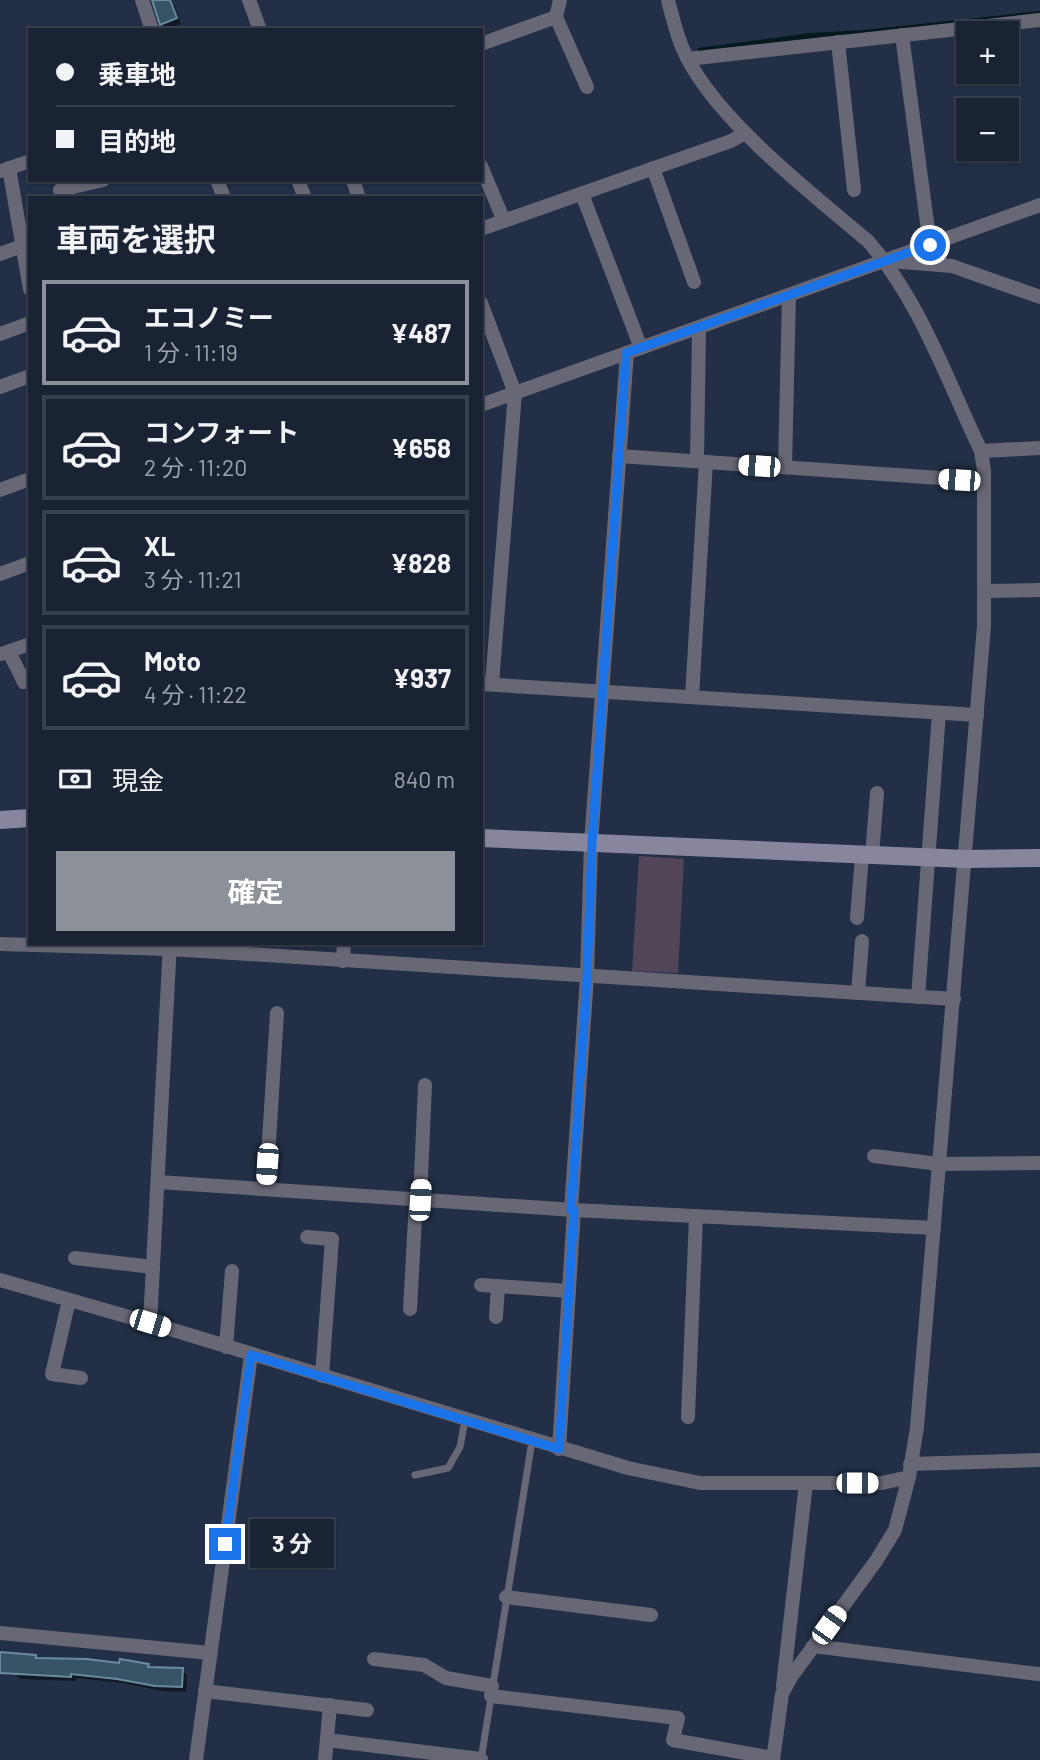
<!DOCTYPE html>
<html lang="ja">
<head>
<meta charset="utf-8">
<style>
  :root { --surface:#1a2334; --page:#272f40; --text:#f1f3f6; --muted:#9fa4ac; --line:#38404f; --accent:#8c9099 }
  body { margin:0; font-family:Barlow,"Noto Sans JP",sans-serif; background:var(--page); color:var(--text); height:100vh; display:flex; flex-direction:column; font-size:26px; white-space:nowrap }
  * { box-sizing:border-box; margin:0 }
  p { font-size:23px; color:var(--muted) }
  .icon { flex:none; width:38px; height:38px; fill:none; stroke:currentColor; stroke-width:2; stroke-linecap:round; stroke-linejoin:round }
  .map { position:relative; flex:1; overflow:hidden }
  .sheet { position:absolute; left:28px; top:196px; width:455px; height:749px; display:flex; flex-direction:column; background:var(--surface); border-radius:0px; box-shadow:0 2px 5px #0004,0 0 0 2px var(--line) }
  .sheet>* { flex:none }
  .hud { position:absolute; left:28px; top:28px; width:455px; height:154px; border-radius:0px; box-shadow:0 2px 5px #0004,0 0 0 2px var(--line); display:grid; align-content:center; height:154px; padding:0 28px; background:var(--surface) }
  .controls { position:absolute; left:956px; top:21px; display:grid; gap:14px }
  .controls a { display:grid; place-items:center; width:63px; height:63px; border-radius:0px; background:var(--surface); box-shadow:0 2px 5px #0004,0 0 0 2px var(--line); font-size:35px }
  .end { position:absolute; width:32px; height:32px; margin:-16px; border:9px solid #1a73e8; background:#fff; box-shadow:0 0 0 4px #fff }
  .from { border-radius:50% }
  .bubble { position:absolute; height:49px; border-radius:0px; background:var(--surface); box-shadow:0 2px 5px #0004,0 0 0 2px var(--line); font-size:23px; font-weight:700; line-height:49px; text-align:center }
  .car { position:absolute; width:21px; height:42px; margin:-21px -10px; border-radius:9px; box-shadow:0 0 5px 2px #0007; background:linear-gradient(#fff 24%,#345 0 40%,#fff 0 76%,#345 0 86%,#fff 0) }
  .hud b { display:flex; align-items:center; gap:24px; height:66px; font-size:26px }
  .hud b+b { border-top:2px solid var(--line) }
  .hud i { width:18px; height:18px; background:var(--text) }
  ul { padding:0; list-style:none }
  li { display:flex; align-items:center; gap:21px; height:105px; margin:0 14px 10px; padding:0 14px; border:4px solid var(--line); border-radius:0px }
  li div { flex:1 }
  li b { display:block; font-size:26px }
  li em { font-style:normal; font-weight:700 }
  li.current { border-color:var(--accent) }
  li>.icon { width:63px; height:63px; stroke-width:1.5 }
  h2 { padding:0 28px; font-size:32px; line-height:84px }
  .pay { display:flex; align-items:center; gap:18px; height:77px; padding:0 28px; font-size:26px }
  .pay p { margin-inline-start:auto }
  .primary-button { display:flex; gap:14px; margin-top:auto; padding:14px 28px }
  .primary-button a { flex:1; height:80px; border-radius:0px; background:var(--accent); color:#fff; font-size:28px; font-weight:700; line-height:80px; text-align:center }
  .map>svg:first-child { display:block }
  .green { fill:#514557 }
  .water { fill:#03191c }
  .shadow { fill:#0007 }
  .building { fill:#365465; stroke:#6b8c9e; stroke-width:2 }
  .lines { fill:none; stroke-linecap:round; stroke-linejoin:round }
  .lane { stroke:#686775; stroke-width:7 }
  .street { stroke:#686775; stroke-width:14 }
  .secondary { stroke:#87869d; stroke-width:18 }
  .route { stroke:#1a73e8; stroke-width:9 }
</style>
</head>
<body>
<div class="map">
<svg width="1040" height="1760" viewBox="0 0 1040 1760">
  <rect width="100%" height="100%" fill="#222f46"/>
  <!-- green -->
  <path class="green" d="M639,856l45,3 -6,114 -46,-2z"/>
  <!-- water -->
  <path class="water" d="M1040,11v5l-342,38v-6l112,-15 54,-3z"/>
  <!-- shadow -->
  <g class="shadow">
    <path d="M154,0h15l5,5 7,19 -14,5 -5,-5z"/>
    <path d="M0,1650l4,4 31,3 3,3 110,5 4,4 30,1 5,5 -1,17 -24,-1 -39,-8 -47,-5v3l-56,-2 -4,-4 -16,-2z"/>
  </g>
  <!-- building -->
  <g class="building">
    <path d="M152,0h18l7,18 -17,7z"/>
    <path d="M0,1652l36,3v3l51,1 32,4 1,-4 29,5 -1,3 35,1 -1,19 -27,-1 -38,-7 -46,-5v3l-71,-4z"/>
  </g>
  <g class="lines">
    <!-- lane -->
    <g class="lane">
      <path d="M415,1475l33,-7 12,-21 5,-27"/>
      <path d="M481,1760l51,-319"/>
    </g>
    <!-- street -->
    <g class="street">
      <path d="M142,0l10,30"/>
      <path d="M249,0l11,30"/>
      <path d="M668,0c4,16 8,32 14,47 28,68 129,146 186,194 52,60 79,139 113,210l3,19v156l-67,801 -8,50 -14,53 -19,31 -85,116 -9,17 -9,66"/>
      <path d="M556,17l31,70"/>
      <path d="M902,35l28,210"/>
      <path d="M838,42l16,148"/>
      <path d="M481,44l75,-27 4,-17"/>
      <path d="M688,59l352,-39"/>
      <path d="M481,166l23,55"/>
      <path d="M9,168l21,121"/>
      <path d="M653,168l41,114"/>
      <path d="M1,171l29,-10"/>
      <path d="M217,180l7,18"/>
      <path d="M298,180l7,18"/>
      <path d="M353,180l6,18"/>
      <path d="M60,190l43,-10"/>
      <path d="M582,194l59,154"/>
      <path d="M481,229l250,-88 14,-8"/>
      <path d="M0,254l22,-8"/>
      <path d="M890,261l62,5 88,31"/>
      <path d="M481,303l34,90 -23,291"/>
      <path d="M0,334l30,-11"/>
      <path d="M0,387l30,-11"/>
      <path d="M481,405l559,-200"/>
      <path d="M981,451l59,-3"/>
      <path d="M619,456l365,25"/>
      <path d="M697,461l2,-133"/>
      <path d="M785,467l4,-172"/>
      <path d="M0,490l30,-11"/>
      <path d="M0,574l30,-11"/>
      <path d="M984,591l56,-1"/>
      <path d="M9,652l15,30h6"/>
      <path d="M1,654l29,-10"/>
      <path d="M481,684l496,31"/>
      <path d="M692,697l14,-235"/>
      <path d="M872,855l5,-62"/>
      <path d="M857,918l5,-63"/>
      <path d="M0,944l170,5 784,50"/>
      <path d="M343,961l1,-18"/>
      <path d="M858,993l4,-52"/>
      <path d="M918,997l21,-284"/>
      <path d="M874,1156l65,8 101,-1"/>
      <path d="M158,1182l416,28 360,18"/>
      <path d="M266,1189l11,-176"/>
      <path d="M420,1200l5,-115"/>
      <path d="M571,1210l16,-233 4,-134 36,-490"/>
      <path d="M307,1237l25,2 -10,137"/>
      <path d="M75,1258l78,9"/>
      <path d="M0,1280l150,43 478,145 72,15h182l27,-6"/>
      <path d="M481,1285l88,6"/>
      <path d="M69,1300l-17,74 29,4"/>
      <path d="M410,1309l6,-109"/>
      <path d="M496,1317l2,-31"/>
      <path d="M150,1323l20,-380"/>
      <path d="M226,1347l6,-76"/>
      <path d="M688,1417l8,-201"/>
      <path d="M559,1449l15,-239"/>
      <path d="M910,1464l130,-4"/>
      <path d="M506,1597l145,18"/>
      <path d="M0,1633l210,20"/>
      <path d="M813,1646l225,28"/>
      <path d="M374,1659l50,6 22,13 46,8"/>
      <path d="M783,1686l23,-203"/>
      <path d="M205,1691l162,19"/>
      <path d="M491,1696l187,22 -5,22 100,18"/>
      <path d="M327,1740l154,19"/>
      <path d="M196,1760l55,-405"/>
      <path d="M325,1760l5,-55"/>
    </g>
    <!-- secondary -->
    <g class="secondary">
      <path d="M0,820l30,-2"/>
      <path d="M481,838l485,21 74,-1"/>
    </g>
  </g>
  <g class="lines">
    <!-- route -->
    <path class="route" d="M225,1544l26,-189 308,94 15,-239h-3l16,-233 5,-134 34,-490 304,-108"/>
  </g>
</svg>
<div class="controls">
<a>+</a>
<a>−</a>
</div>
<i class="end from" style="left:930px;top:245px"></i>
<i class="end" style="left:225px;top:1544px"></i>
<div class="bubble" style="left:250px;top:1519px;width:84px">3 分</div>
<i class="car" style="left:759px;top:466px;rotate:274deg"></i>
<i class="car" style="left:959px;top:480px;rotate:274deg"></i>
<i class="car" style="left:267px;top:1164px;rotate:184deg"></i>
<i class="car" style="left:420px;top:1200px;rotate:3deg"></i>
<i class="car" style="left:150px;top:1323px;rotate:107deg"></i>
<i class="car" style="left:857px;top:1483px;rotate:90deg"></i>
<i class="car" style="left:829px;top:1625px;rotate:36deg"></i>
<div class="hud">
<b><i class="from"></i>乗車地</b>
<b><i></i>目的地</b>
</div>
<section class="sheet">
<h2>車両を選択</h2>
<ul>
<li class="current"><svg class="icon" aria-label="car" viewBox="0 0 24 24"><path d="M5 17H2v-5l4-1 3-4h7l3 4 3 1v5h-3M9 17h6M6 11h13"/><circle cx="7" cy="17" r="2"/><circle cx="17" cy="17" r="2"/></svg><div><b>エコノミー</b><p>1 分 · 11:19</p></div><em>¥487</em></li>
<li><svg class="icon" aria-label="car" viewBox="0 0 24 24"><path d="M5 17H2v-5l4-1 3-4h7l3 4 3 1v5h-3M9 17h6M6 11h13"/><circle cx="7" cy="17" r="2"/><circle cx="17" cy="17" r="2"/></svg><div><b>コンフォート</b><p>2 分 · 11:20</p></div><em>¥658</em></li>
<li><svg class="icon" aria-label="car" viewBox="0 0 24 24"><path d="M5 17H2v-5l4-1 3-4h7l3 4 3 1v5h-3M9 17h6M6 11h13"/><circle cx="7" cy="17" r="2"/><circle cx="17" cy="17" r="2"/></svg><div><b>XL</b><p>3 分 · 11:21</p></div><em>¥828</em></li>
<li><svg class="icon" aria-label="car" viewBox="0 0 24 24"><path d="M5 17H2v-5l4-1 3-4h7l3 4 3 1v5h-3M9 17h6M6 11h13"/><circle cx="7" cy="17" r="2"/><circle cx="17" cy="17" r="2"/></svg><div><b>Moto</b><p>4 分 · 11:22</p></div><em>¥937</em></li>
</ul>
<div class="pay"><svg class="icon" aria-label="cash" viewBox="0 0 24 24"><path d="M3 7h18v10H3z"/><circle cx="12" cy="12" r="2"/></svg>現金<p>840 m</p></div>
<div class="primary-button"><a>確定</a></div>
</section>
</div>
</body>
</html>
